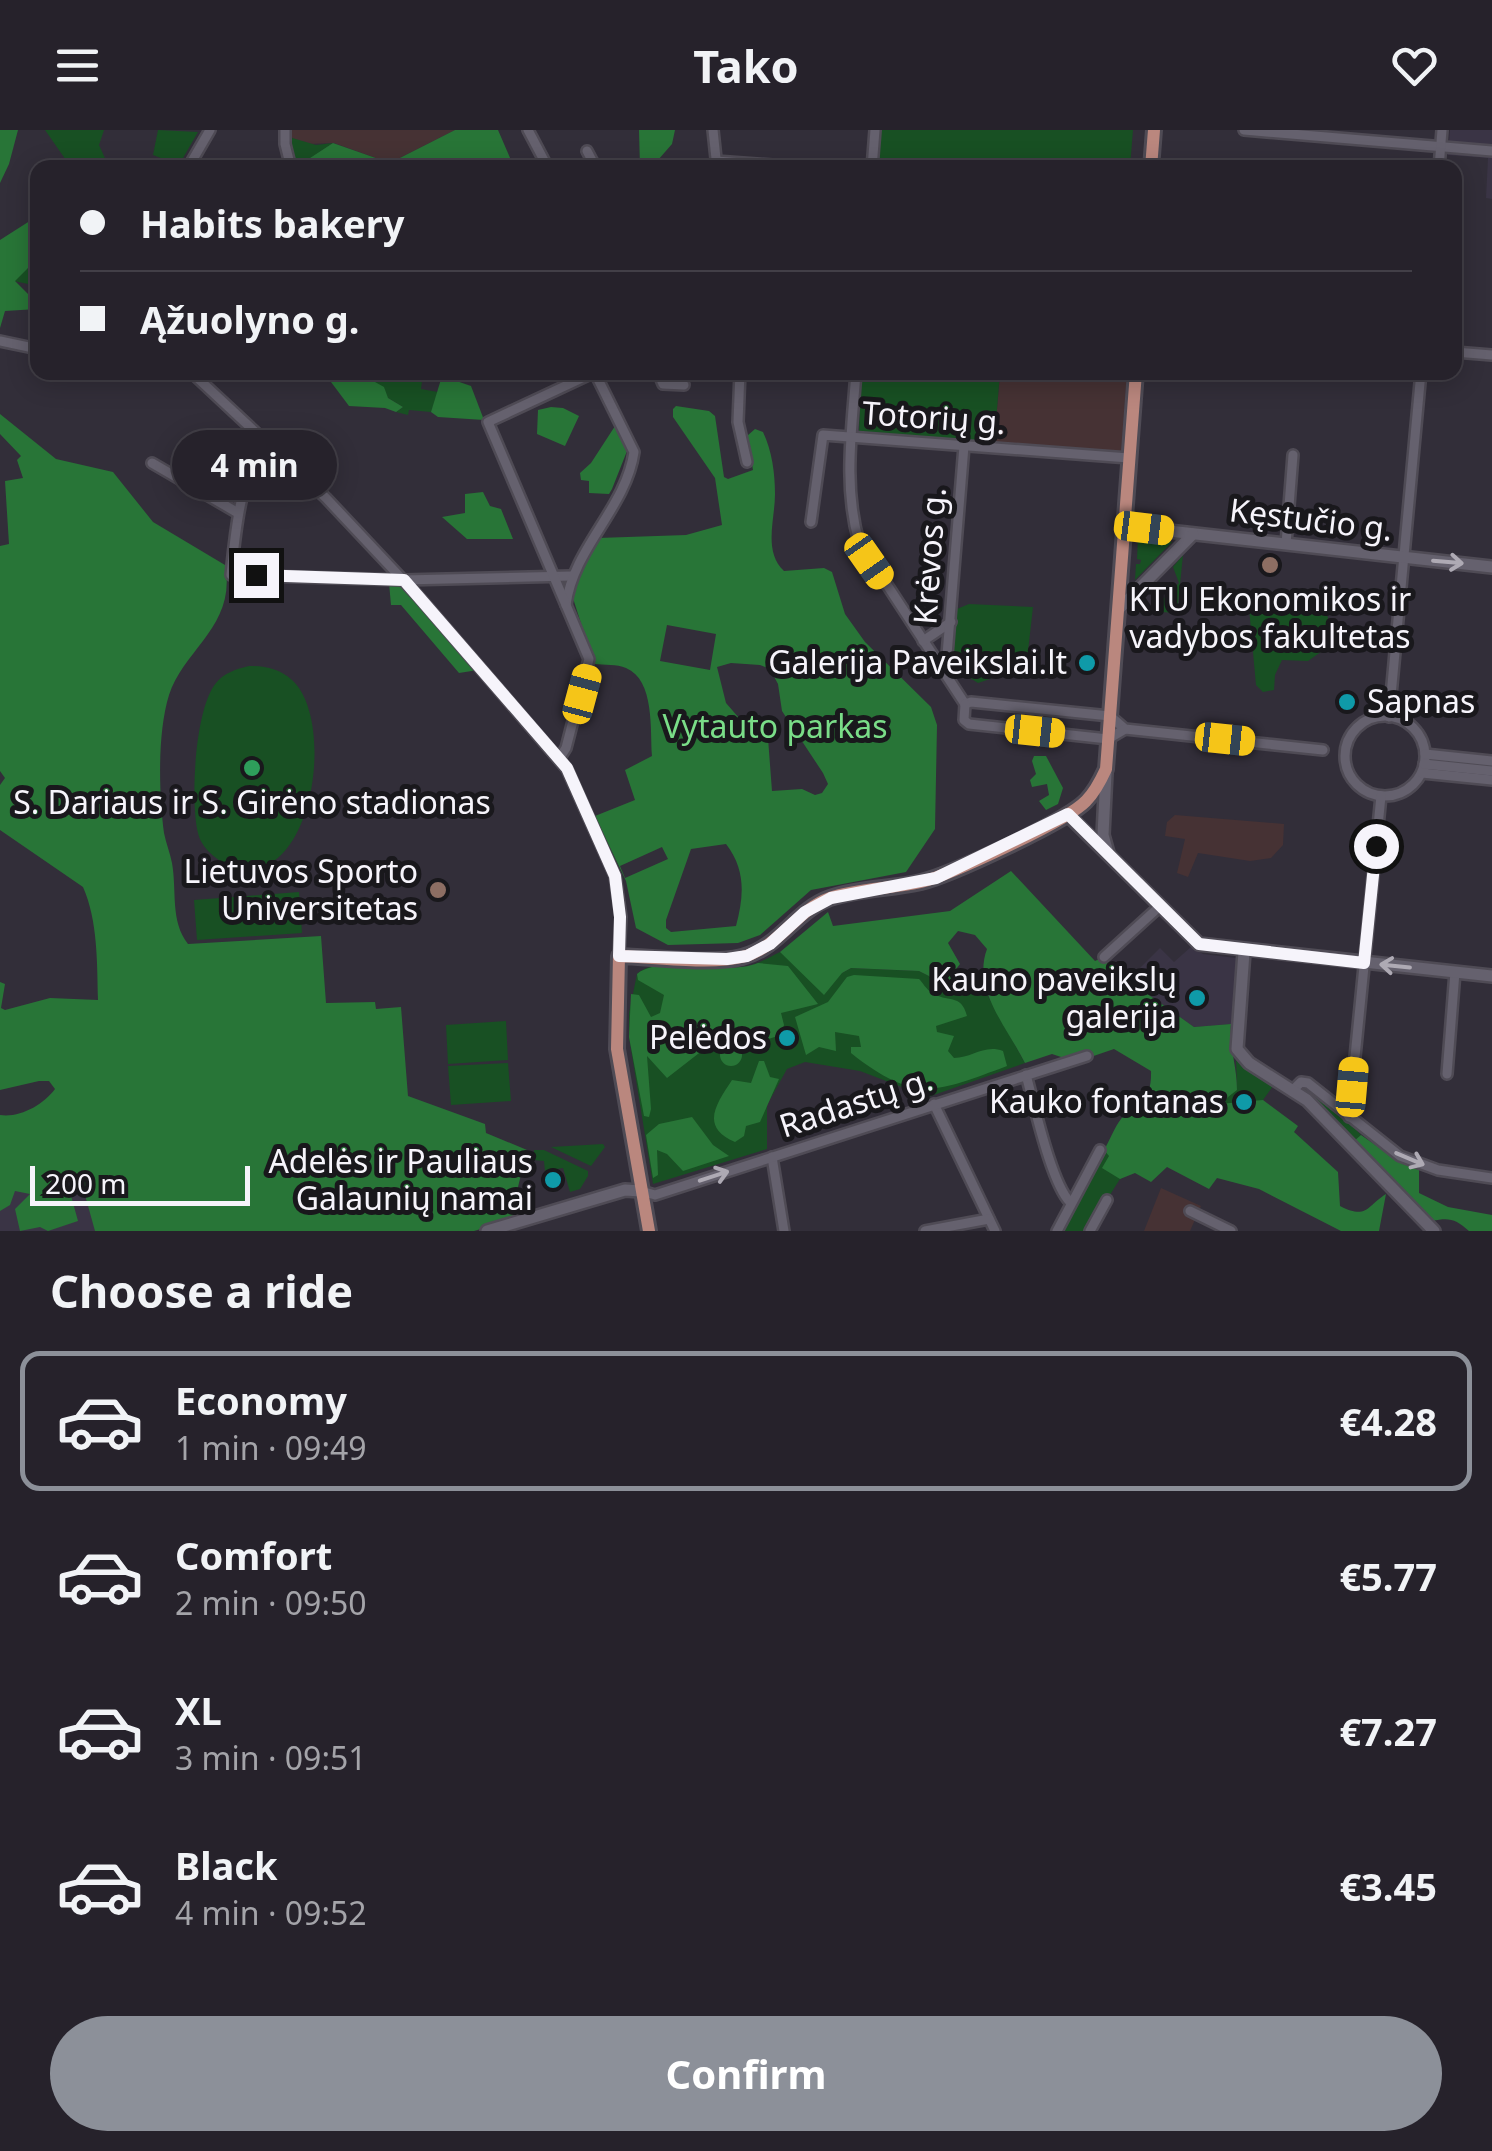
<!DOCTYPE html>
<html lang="en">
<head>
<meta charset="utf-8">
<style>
  :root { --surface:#26222b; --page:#322f37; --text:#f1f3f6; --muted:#a4a4a9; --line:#423f47; --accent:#8c9099 }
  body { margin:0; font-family:"Noto Sans",sans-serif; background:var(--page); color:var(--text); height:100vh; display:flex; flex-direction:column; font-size:38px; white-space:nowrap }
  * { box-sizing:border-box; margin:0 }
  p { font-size:32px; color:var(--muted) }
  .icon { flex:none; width:55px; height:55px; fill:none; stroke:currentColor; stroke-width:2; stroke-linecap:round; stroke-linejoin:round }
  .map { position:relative; height:1101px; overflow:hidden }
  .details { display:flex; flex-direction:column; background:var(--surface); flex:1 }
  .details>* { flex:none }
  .guide { position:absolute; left:30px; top:30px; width:1432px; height:220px; border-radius:20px; box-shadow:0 5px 25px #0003,0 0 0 2px var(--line); display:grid; align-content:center; height:220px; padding:0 50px; background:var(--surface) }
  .scale { position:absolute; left:30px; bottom:25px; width:220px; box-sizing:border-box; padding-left:10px; border:5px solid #f6f4fb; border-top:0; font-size:28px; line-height:35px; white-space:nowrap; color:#f6f4fb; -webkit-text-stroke:8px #19181c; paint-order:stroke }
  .end { position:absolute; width:45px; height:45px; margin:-22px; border:12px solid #f6f4fb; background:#111; box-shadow:0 0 0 5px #111 }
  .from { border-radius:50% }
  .bubble { position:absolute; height:70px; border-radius:35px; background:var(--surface); box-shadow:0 5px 25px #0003,0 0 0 2px var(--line); font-size:32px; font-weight:700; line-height:70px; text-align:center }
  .car { position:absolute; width:30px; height:60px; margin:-30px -15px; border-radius:12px; box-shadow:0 0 8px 2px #0007; background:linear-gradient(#f5c518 24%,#345 0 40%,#f5c518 0 76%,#345 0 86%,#f5c518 0) }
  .guide b { display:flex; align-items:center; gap:35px; height:95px; font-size:38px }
  .guide b+b { border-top:2px solid var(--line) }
  .guide i { width:25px; height:25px; background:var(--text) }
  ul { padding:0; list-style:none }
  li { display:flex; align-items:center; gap:30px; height:140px; margin:0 20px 15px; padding:0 30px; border:5px solid transparent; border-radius:20px }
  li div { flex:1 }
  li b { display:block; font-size:38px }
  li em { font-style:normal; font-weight:700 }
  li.on { border-color:var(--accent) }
  li>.icon { width:90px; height:90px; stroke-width:1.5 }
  h2 { padding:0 50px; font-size:45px; line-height:120px }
  .cta { display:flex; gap:20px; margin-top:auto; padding:20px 50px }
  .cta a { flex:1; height:115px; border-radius:60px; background:var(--accent); color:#fff; font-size:40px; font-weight:700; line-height:115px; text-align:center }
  header { display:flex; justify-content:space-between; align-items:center; height:130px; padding:0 50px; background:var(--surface); font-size:45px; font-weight:700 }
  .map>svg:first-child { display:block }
  .built { fill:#3a3445 }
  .education { fill:#463234 }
  .green { fill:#185023 }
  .forest { fill:#287537; fill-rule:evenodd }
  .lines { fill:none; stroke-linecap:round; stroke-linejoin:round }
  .street-casing { stroke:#4f4b55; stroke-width:14 }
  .secondary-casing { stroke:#4f4b55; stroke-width:16 }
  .primary-casing { stroke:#4f4b55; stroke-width:18 }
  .street { stroke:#65616e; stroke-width:9 }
  .secondary { stroke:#65616e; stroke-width:11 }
  .primary { stroke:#ba877e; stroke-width:12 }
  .oneway { stroke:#aeaab4 }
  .route { stroke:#f6f4fb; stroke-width:12 }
  .education-dot { fill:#8d6e63; stroke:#19181c; stroke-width:4 }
  .culture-dot { fill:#0f9aa8; stroke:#19181c; stroke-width:4 }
  .leisure-dot { fill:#2e9e5b; stroke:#19181c; stroke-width:4 }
  .labels { text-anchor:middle; stroke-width:10; stroke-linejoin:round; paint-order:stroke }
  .street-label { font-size:32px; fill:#f6f4fb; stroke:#19181c }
  .poi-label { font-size:32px; fill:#f6f4fb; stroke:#19181c; text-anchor:end }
  .park-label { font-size:32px; fill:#7add88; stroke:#19181c }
</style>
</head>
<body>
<header><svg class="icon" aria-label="menu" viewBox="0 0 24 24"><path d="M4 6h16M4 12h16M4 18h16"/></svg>Tako<svg class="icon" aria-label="heart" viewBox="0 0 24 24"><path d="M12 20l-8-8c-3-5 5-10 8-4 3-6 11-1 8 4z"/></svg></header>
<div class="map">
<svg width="1492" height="1101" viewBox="0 0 1492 1101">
  <rect width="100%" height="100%" fill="#322e39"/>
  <!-- built -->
  <g class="built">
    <path d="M1450,0h42v69l-6,-1 2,-40 -40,-3z"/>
    <path d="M1191,817l12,7 33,4 4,5 -9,61 -37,3 -66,-47 32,-32 14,14z"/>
    <path d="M78,1024l23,77h-101v-53z"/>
  </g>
  <!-- education -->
  <g class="education">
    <path d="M289,0h166l-65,33 -56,-20 -27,1 -18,-7z"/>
    <path d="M1000,243h127l-6,82 -127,-10z"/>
    <path d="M1175,685l109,9 -1,21 -12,13 -21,3 -52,-8 -10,24 -11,-4 8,-34 -20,-3 2,-14z"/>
    <path d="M1161,1058l40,18 -11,25h-46z"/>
  </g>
  <!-- green -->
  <g class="green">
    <path d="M45,0h59l-5,15 10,22h-42l1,-4z"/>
    <path d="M158,0l40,2 -19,33 -26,-10z"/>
    <path d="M878,0h255l-3,37 -255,1z"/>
    <path d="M289,7l27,8 17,-2 -25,17 3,7h-17z"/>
    <path d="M37,78v73l-9,3 -14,-3 14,-13z"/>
    <path d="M345,243h78l-2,16 17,3 -7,20 -22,-2 -1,5 -12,-3 7,-5 -15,-9 -13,-16h-25z"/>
    <path d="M861,243h139l-6,72 -135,-12z"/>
    <path d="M1138,408l34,4 -37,38 1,-16h4l1,-4 -4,-1z"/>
    <path d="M1183,425l-6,58 -16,-1 1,-12 17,-17 -6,-16z"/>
    <path d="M1284,463l36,4 2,14 6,6 -3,32 -17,12 -26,-1 -7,15 -1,15 -11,2 -7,-7 -8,-88 35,4z"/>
    <path d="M969,474l64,3 -6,53 -22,4 -15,15 -12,4 -27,-17 6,-57z"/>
    <path d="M249,536c16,0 31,3 43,14 46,41 20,219 -64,185 -13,-6 -27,-18 -30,-32 -8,-32 -3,-125 18,-150 8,-10 20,-14 33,-17z"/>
    <path d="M299,762l3,41 -105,7 -3,-40z"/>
    <path d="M780,822l9,7 53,14 9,-5 68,3 10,5 5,9 29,8 20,-6 42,76 -97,34 -68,-26 -55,-9 -18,7 -20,36v44l-114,35 -24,-147v-24l8,-39c22,-20 68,-1 96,-4 18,-2 31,-10 47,-18z"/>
    <path d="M506,891l2,39 -60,4 -2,-39z"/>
    <path d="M1236,928l31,20 6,8 -10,14 -20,15 -123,64 -33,52h-26l43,-81 18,-11 115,-49z"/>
    <path d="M508,933l3,38 -60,4 -3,-39z"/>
    <path d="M1307,957l28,21 26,27 -7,6 -50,-50z"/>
    <path d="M603,1014l2,3 -14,19 -40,-19z"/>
    <path d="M534,1020h10l44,21v5l-8,13 -10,3 -7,-24 -18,3 -1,-10 -10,-1z"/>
  </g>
  <!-- forest -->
  <g class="forest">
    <path d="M0,0h18l-9,34 -9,19z"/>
    <path d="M455,0h43l16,37 -203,1 -4,-8 26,-17 57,20z"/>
    <path d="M639,0h36l-3,14 -14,16 1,6 5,1h-24z"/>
    <path d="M36,87l-8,51 -13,13 22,22v6l-32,2 -5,17v-88z"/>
    <path d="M329,243h16l5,9h25l9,5 4,11 15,9 -7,5 -11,-4 -36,-2 -18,-24z"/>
    <path d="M442,246l29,10 13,34 -46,-3 -7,-5z"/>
    <path d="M676,276l33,5 6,5 9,61 4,2 25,-9 -6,-34 8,-7 8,3c9,19 12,41 12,62 0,26 -12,57 9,77l40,-3 8,4 13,42 20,28 66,65 6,18 -2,104 -29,43 -95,18 -51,45 -22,8 -70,2 -32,-17 -10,-47 -31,-65 40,-16 -10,-30 27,-14c-2,-26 3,-76 -26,-88 -9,-4 -22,-3 -32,-4l-23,-72 27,-54 88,-3 36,-10 -7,-47 -42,-61v-8zM667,495l49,9 -6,36 -50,-9zM731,533l29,2 10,4 8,15 4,27 41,62 5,11 -6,9 -7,2 -13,-6 -30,2 -5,-66 -21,1 -20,-23 -9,-36zM726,714c20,26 18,52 10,82l-65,6 -5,-4v-8l25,-71zM662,717l6,12 -43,19 -5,-12z"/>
    <path d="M551,277l12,1 16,8 -14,30 -28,-12 1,-24z"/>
    <path d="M0,284l56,45 57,13 40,50 72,43c12,60 -41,84 -56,130 -12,39 -10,99 -5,138 2,10 6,20 8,30 5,28 -2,58 16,81l133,-8 5,67 49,-1 1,7 25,-2 7,89 77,28 1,9 41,17 -9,37 6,29 -50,15h-379l-15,-54 -13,4 11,40 -30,10 -8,-4 -20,4 -5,-22 15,-15 -15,-3 -5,14 -10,6v-96c20,3 43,-10 55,-26l-6,-8h-10l-39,9v-108l5,2 -4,24 4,2 45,-12 48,2c-1,-37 0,-79 -15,-113l-83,-57v-45l5,-7 -5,-7v-225l9,-2 -4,-63 18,-3 -6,-18 4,-4 -21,-22z"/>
    <path d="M617,293l12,23 -17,43 -3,5 -20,-1v-12l-8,-1 -1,-7 11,-10z"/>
    <path d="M483,362l7,14 11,3 12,30h-46l-25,-22 23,-4v-19z"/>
    <path d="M403,452l75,88 -19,3 -58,-68h-10l-2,-22z"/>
    <path d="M1034,626h12l17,32 -5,16 -12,6 -7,-9 10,-6 -2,-11 -15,3 -2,-7 6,-6 -4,-13z"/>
    <path d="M1011,741l84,90 9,-4 24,23 66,47 37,-3c-2,23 6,42 6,66l-18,14 44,-4 35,26 -4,6 44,40 2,34c27,14 27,0 46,-12l-7,37h-38l-82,-42 -42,-11 -8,11 -42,-22 -16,15 -16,-9 -15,6 -18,-11 7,-12 -5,-6c6,-10 10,-22 17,-31 17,-21 31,-16 30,-48l-37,-22 -38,13 -24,-8 -27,9c-18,-36 -53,-74 -38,-114l-12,-14 -17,-4 -10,12 12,21 -7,9 10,20 -23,-4 -11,-13 -10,-5 -68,-3 -9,5 -18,22 -44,-43 48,-40 5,14 117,-15z"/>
    <path d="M758,833l30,3 30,38 -37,9 3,12 -3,10 -19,6 -39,-18 -20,27 -36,28 -20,-22 4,53 -2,8 -5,-1 -15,-79 2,-43 8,1 12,22 9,-4 4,-18 -26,-15 -1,-6c24,-20 86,3 121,-11z"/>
    <path d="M854,845l65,4c4,4 7,10 12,13 16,12 30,0 36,24l-31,10 1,6 17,4 -6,15 6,7c18,0 30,-14 49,-7l4,15c-70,26 -92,38 -156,-13v-6h10l-2,-11 -24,-4 1,19 -17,-4 -13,8 -11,-38 33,-15 19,-25z"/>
    <circle cx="731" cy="925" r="11"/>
    <path d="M759,931h5l6,16 9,2 -19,43 -14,4 -2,10 -9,6c-36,-15 -18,-39 -3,-62l19,3z"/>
    <path d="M692,987l21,28 16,11 -46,15 -16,-17 -10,-4 1,25 -5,3 -7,-43 13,-11z"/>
    <path d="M1361,1005l42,29 16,6v23l29,14 44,8v16h-23c-13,-12 -20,-14 -37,-10l-78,-80z"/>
  </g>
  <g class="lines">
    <defs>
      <g id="street">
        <path d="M285,0v14l6,24"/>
        <path d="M528,0l20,38"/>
        <path d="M713,0l4,38"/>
        <path d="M1244,0l248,21"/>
        <path d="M587,21l9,17"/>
        <path d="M716,31l99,7"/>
        <path d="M188,38l22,-38"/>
        <path d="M872,38l3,-38"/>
        <path d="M1439,38l3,-38"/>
        <path d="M0,211l38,8"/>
        <path d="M1455,222l37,3"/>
        <path d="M191,242l135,126 92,98 149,173 48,107 6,41 -2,39"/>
        <path d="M658,242l5,12 21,1"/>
        <path d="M740,242l-2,50 9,40"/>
        <path d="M856,242c-4,57 -13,114 3,170l106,162"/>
        <path d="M266,311c-27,41 -30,86 -35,134l173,5 167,-4"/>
        <path d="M152,333l86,50"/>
        <path d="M811,392l12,-87 306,23"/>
        <path d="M1286,414l7,-89"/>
        <path d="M566,475c7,-57 60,-97 68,-153l-38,-77"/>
        <path d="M923,511l28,-19"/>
        <path d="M940,537l5,-4 2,-8 17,-209"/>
        <path d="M965,574l6,-2 139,14 15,13 198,21"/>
        <path d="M965,574l-1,16 5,4 139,15 17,-10"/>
        <circle cx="1385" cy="626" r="40"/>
        <path d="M1389,587l32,-345"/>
        <path d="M1425,624l67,7"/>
        <path d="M559,629l7,-11 23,-89 -101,-237 107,-50"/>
        <path d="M1424,634l68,7"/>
        <path d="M1422,643l70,7"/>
        <path d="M1104,827l55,-50"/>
        <path d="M1447,944l8,-102"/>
        <path d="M1026,945c8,28 25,108 44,127"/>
        <path d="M1294,959l7,-7 7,1 92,73 38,14 54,8"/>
        <path d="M934,974l61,127"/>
        <path d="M1349,987l32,-321"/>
        <path d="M772,1027l12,74"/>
        <path d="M641,1061l14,4 432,-139"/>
        <path d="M1190,1081l41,20"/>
        <path d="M925,1101l64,-12"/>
        <path d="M1057,1101l43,-81"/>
        <path d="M1090,1101l17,-31"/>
      </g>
      <g id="secondary">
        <path d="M1124,396l368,41"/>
        <path d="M1118,480l75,-76"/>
        <path d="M1106,643l-3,62 5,18"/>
        <path d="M1068,685l131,129 293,32"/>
        <path d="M1244,822l-7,97 12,14 58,37 127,131"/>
        <path d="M487,1101l138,-41 16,1"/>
      </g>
      <g id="primary">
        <path d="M1151,38l3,-38"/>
        <path d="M649,1101l-32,-182 2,-93c35,1 91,9 123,1 37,-9 54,-47 88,-59 29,-10 62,-9 91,-16 29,-7 146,-61 165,-81 9,-9 15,-21 20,-32l30,-397"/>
      </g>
    </defs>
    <!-- street casing -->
    <use href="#street" class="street-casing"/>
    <!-- secondary casing -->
    <use href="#secondary" class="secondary-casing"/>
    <!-- primary casing -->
    <use href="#primary" class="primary-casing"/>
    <!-- street -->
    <use href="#street" class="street"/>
    <!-- secondary -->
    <use href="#secondary" class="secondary"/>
    <!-- primary -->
    <use href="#primary" class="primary"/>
  </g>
  <!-- one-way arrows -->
  <defs><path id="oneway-shaft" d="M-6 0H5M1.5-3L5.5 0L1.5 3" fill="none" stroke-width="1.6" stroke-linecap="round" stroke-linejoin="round" transform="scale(2.5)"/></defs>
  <g class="oneway">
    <use href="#oneway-shaft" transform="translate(1448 432) rotate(5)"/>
    <use href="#oneway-shaft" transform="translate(1395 836) rotate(-174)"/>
    <use href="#oneway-shaft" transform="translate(1410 1029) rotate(23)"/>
    <use href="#oneway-shaft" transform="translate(714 1046) rotate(-18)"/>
  </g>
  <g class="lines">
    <!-- route -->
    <path class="route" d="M256,445l148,5 163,188 48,108 5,41 -1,39 108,3 20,-3 23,-12 35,-32 26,-14 105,-20 132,-64 131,130 165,19 12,-117"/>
  </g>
  <!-- markers -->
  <g class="education-dot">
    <circle cx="1270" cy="435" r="10"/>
    <circle cx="438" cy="760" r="10"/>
  </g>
  <g class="culture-dot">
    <circle cx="1087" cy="533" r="10"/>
    <circle cx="1347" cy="572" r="10"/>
    <circle cx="1197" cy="868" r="10"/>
    <circle cx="787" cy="908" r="10"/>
    <circle cx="1244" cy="972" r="10"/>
    <circle cx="553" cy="1050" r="10"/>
  </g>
  <circle class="leisure-dot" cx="252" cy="638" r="10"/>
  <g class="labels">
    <!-- street labels -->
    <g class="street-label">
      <text transform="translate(934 288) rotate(4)" y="11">Totorių g.</text>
      <text transform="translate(1311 390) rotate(7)" y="11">Kęstučio g.</text>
      <text transform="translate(930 426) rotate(-86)" y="11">Krėvos g.</text>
      <text transform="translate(856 973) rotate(-18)" y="11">Radastų g.</text>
    </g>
    <!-- poi labels -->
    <g class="poi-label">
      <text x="1270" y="481" text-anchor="middle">KTU Ekonomikos ir<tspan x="1270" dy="37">vadybos fakultetas</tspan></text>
      <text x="1067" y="544">Galerija Paveikslai.lt</text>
      <text x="1367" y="583" text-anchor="start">Sapnas</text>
      <text x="252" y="684" text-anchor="middle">S. Dariaus ir S. Girėno stadionas</text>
      <text x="418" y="753">Lietuvos Sporto<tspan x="418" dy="37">Universitetas</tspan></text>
      <text x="1177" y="861">Kauno paveikslų<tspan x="1177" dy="37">galerija</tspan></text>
      <text x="767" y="919">Pelėdos</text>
      <text x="1224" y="983">Kauko fontanas</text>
      <text x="533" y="1043">Adelės ir Pauliaus<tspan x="533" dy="37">Galaunių namai</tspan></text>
    </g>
    <!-- park labels -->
    <g class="park-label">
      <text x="775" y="608">Vytauto parkas</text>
    </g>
  </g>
</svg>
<div class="scale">200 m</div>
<i class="end from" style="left:1376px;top:716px"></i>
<i class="end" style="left:256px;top:445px"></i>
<div class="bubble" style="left:172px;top:300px;width:165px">4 min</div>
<i class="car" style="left:1144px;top:398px;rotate:97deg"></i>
<i class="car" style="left:869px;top:431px;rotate:145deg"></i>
<i class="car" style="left:582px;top:564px;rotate:15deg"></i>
<i class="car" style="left:1035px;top:601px;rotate:96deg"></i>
<i class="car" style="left:1225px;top:609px;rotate:96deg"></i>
<i class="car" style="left:1352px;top:957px;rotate:5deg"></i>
<div class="guide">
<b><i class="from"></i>Habits bakery</b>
<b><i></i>Ąžuolyno g.</b>
</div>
</div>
<section class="details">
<h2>Choose a ride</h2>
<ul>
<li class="on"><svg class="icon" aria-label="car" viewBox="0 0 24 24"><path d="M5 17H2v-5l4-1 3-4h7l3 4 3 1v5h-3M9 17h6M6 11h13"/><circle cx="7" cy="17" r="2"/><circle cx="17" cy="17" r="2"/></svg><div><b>Economy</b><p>1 min · 09:49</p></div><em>€4.28</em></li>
<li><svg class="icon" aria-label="car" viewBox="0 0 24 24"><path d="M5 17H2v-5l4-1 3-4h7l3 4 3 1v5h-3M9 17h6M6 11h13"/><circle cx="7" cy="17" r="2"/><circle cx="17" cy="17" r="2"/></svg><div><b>Comfort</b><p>2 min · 09:50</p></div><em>€5.77</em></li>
<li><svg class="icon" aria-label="car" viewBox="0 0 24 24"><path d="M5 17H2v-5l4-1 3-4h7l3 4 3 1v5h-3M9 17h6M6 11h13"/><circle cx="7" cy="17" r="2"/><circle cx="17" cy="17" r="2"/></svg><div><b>XL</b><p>3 min · 09:51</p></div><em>€7.27</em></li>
<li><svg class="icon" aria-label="car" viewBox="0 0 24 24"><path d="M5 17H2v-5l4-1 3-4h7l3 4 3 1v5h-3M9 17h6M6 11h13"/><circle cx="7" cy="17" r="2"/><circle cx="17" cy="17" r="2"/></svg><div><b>Black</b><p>4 min · 09:52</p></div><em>€3.45</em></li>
</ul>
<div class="cta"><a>Confirm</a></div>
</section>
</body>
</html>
